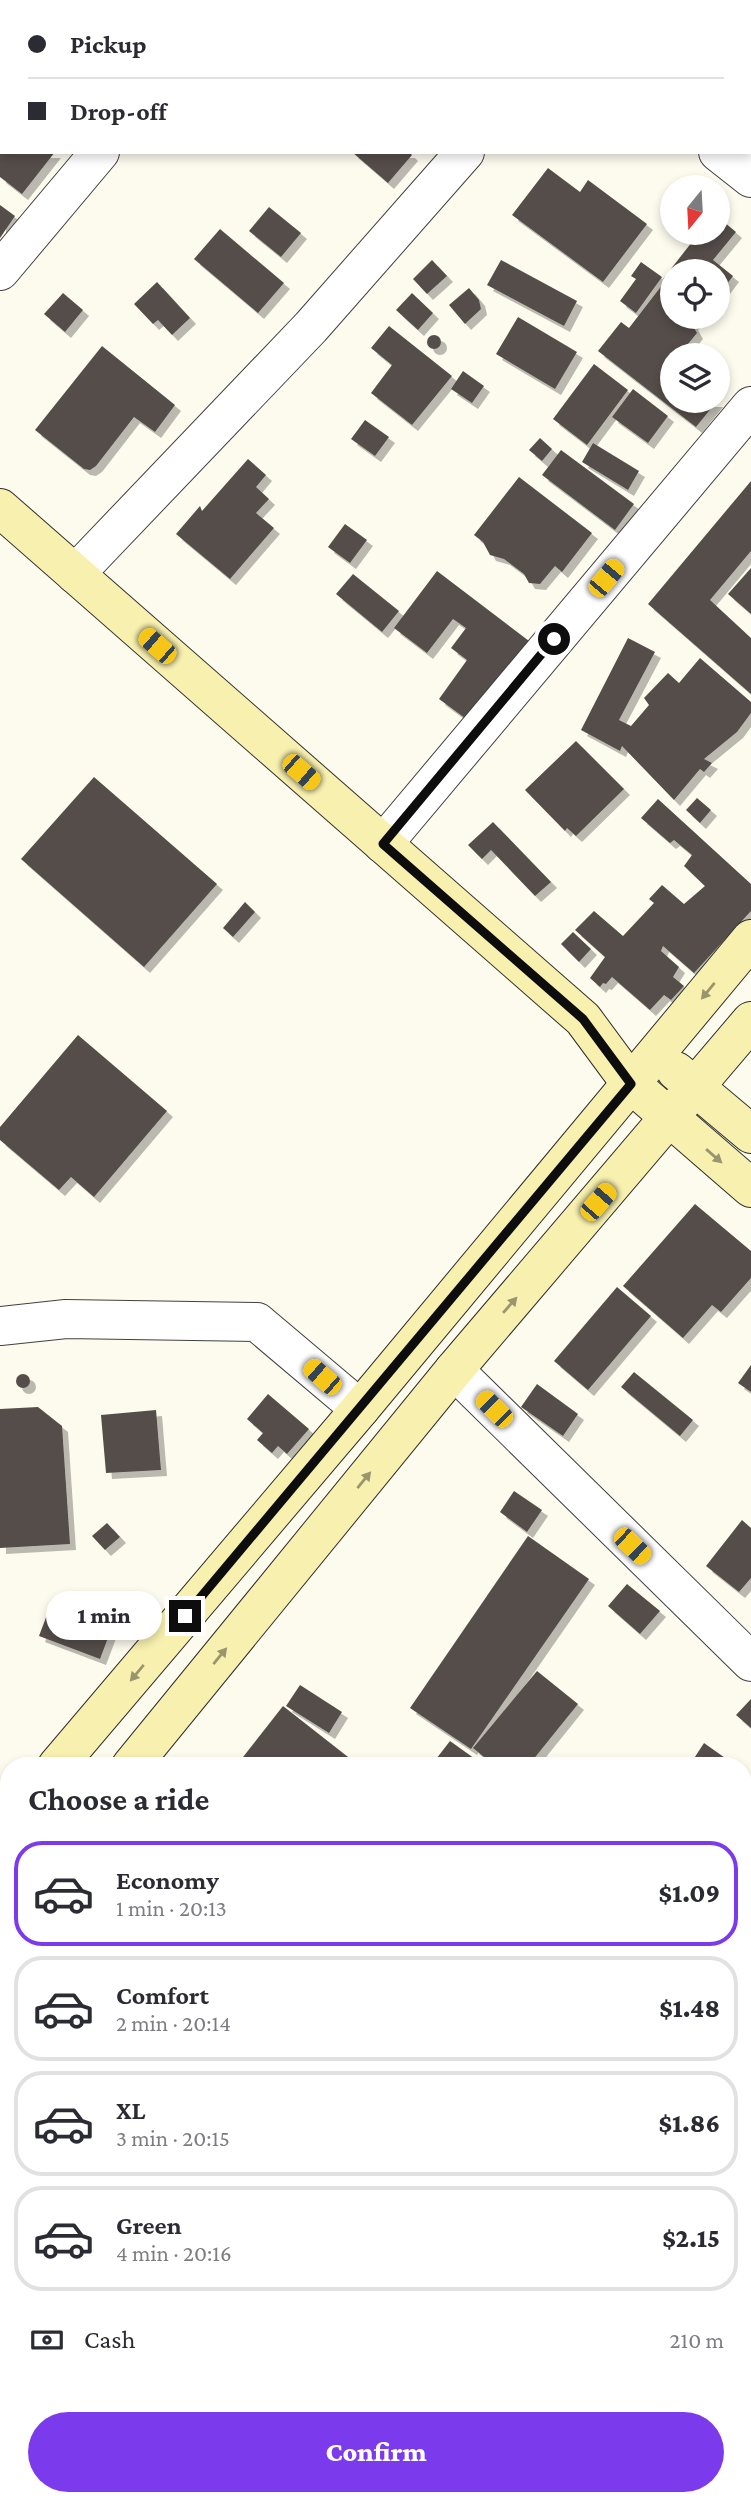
<!DOCTYPE html>
<html lang="en">
<head>
<meta charset="utf-8">
<style>
  :root { --surface:#fff; --page:#f2f2f3; --text:#2b2b33; --muted:#7c7c81; --line:#e1e1e2; --accent:#7c3aed }
  body { margin:0; font-family:"Crimson Pro",serif; background:var(--page); color:var(--text); height:100vh; display:flex; flex-direction:column; font-size:26px; white-space:nowrap }
  * { box-sizing:border-box; margin:0 }
  p { font-size:23px; color:var(--muted) }
  .icon { flex:none; width:38px; height:38px; fill:none; stroke:currentColor; stroke-width:2; stroke-linecap:round; stroke-linejoin:round }
  .map { position:relative; flex:1; overflow:hidden }
  .details { position:absolute; left:0px; top:1757px; width:752px; height:749px; display:flex; flex-direction:column; background:var(--surface); border-radius:28px 28px 0 0; box-shadow:0 4px 10px #0003 }
  .details>* { flex:none }
  .hud { position:absolute; left:0px; top:0px; width:752px; height:154px; box-shadow:0 4px 10px #0003; display:grid; align-content:center; height:154px; padding:0 28px; background:var(--surface) }
  .needle { width:46px; rotate:198deg }
  .tools { position:absolute; left:660px; top:175px; display:grid; gap:14px }
  .tools a { display:grid; place-items:center; width:70px; height:70px; border-radius:50%; background:var(--surface); box-shadow:0 4px 10px #0003; font-size:35px }
  .end { position:absolute; width:32px; height:32px; margin:-16px; border:9px solid #0d0d0d; background:#fff; box-shadow:0 0 0 4px #fff }
  .from { border-radius:50% }
  .bubble { position:absolute; height:49px; border-radius:24px; background:var(--surface); box-shadow:0 4px 10px #0003; font-size:23px; font-weight:800; line-height:49px; text-align:center }
  .car { position:absolute; width:21px; height:42px; margin:-21px -10px; border-radius:9px; box-shadow:0 0 5px 2px #0007; background:linear-gradient(#f5c518 24%,#345 0 40%,#f5c518 0 76%,#345 0 86%,#f5c518 0) }
  .hud b { display:flex; align-items:center; gap:24px; height:66px; font-size:26px }
  .hud b+b { border-top:2px solid var(--line) }
  .hud i { width:18px; height:18px; background:var(--text) }
  ul { padding:0; list-style:none }
  li { display:flex; align-items:center; gap:21px; height:105px; margin:0 14px 10px; padding:0 14px; border:4px solid var(--line); border-radius:28px }
  li div { flex:1 }
  li b { display:block; font-size:26px }
  li em { font-style:normal; font-weight:800 }
  li.selected { border-color:var(--accent) }
  li>.icon { width:63px; height:63px; stroke-width:1.5 }
  h2 { padding:0 28px; font-size:32px; line-height:84px }
  .pay { display:flex; align-items:center; gap:18px; height:77px; padding:0 28px; font-size:26px }
  .pay p { margin-inline-start:auto }
  .cta { display:flex; gap:14px; margin-top:auto; padding:14px 28px }
  .cta a { flex:1; height:80px; border-radius:42px; background:var(--accent); color:#fff; font-size:28px; font-weight:800; line-height:80px; text-align:center }
  .map>svg:first-child { display:block }
  .building { fill:#544e4a; filter:url(#shadow) }
  .lines { fill:none; stroke-linecap:round; stroke-linejoin:round }
  .street-casing { stroke:#404040; stroke-width:40 }
  .secondary-casing { stroke:#2f2f2f; stroke-width:40 }
  .street { stroke:#fff; stroke-width:38 }
  .secondary { stroke:#f8f0af; stroke-width:38 }
  .oneway { fill:#9a956e }
  .route { stroke:#0d0d0d; stroke-width:9 }
</style>
</head>
<body>
<div class="map">
<svg width="751" height="2506" viewBox="0 0 751 2506">
  <defs>
    <filter id="shadow"><feDropShadow dx="6" dy="6" stdDeviation="0" flood-color="#0004"/></filter>
  </defs>
  <rect width="100%" height="100%" fill="#fdfbee"/>
  <!-- building -->
  <g class="building">
    <path d="M0,152h55l-33,42 -22,-17z"/>
    <path d="M352,152h57l3,3 -24,28z"/>
    <path d="M548,168l32,24 8,-12 59,44 -44,58 -91,-67z"/>
    <path d="M0,205l15,11 -15,22z"/>
    <path d="M269,207l32,26 -20,24 -32,-26z"/>
    <path d="M718,217l18,15 -23,28 20,16 -15,20v-25h-46v46h28l-8,7 5,9 -18,22h-7v46h45l-21,26 -98,-76 23,-29 8,6 37,-48 -3,-1 36,-46h19z"/>
    <path d="M220,229l64,54 -26,30 -64,-54z"/>
    <path d="M432,260l15,16 -20,18 -14,-15z"/>
    <path d="M501,260l76,41 -13,25 -77,-41z"/>
    <path d="M641,262l21,15 -26,36 -16,-12 16,-22 -5,-3z"/>
    <path d="M157,282l33,36 -18,17 -14,-15 -5,4 -19,-20z"/>
    <path d="M469,288l10,12 2,9 -16,15 -16,-19z"/>
    <path d="M63,293l20,17 -18,22 -21,-18z"/>
    <path d="M412,293l21,20 -15,17 -22,-20z"/>
    <path d="M518,317l59,35 -22,37 -59,-35z"/>
    <path d="M389,326l63,50 -40,49 -41,-32 21,-28 -21,-17z"/>
    <circle cx="434" cy="342" r="7"/>
    <path d="M102,346l73,59 -20,27 -21,-15 -38,49 -6,4 -6,-1 -49,-39z"/>
    <path d="M594,364l34,26 -41,55 -34,-26z"/>
    <path d="M463,371l21,15 -12,17 -21,-14z"/>
    <path d="M633,389l35,27 -20,27 -36,-26z"/>
    <path d="M365,420l24,17 -14,19 -24,-17z"/>
    <path d="M540,438l12,11 -10,12 -13,-11z"/>
    <path d="M593,443l46,28 -11,19 -46,-28z"/>
    <path d="M561,450l73,54 -19,26 -73,-55z"/>
    <path d="M248,459l18,16 -10,12 13,12 -13,14 18,15 -44,51 -54,-45 24,-28 2,5z"/>
    <path d="M519,477l73,56 -30,39 -7,-6 -15,18 -11,-1 -5,-9 -20,-15 -14,-4 -7,-13 -9,-7z"/>
    <path d="M751,481v70l-41,49 41,38v56l-103,-90z"/>
    <path d="M345,524l22,16 -17,23 -22,-16z"/>
    <path d="M751,568v46l-23,-20z"/>
    <path d="M437,571l96,73 -60,80 -34,-25 28,-39 -16,-12 15,-20 -13,-9 -26,34 -33,-25z"/>
    <path d="M353,574l46,37 -17,21 -46,-38z"/>
    <path d="M628,638l27,14 -36,68 12,6 18,-21 -5,-7 24,-25 11,10 21,-25 51,44v11l-14,19 -33,27 8,4 -8,9 -4,-3 -26,31 -52,-54 -2,5 -39,-21z"/>
    <path d="M576,741l48,48 -48,47 -9,-8 -2,3 -40,-41z"/>
    <path d="M94,777l123,107 -73,83 -123,-108z"/>
    <path d="M697,798l14,12 -11,13 -14,-13z"/>
    <path d="M658,799l93,85v27l-57,62 -31,-27 -2,5 18,16 -6,10 11,9 -13,14 -7,-5 -14,15 -38,-33 -6,7 -3,-1 -3,4 -10,-9 15,-21 -30,-27 19,-19 29,25 31,-33 -5,-4 13,-14 22,19 21,-18 -21,-20 8,-11 -18,-15 -4,3 -29,-25z"/>
    <path d="M493,822l58,60 -16,14 -44,-46 -9,9 -14,-14z"/>
    <path d="M245,902l10,10 -22,25 -10,-9z"/>
    <path d="M573,932l18,17 -12,13 -18,-18z"/>
    <path d="M78,1035l89,76 -73,86 -23,-20 -12,13 -59,-50v-13z"/>
    <path d="M695,1204l56,47v27l-30,34 -9,-7 -29,33 -60,-52z"/>
    <path d="M617,1287l34,29 -63,74 -34,-29z"/>
    <path d="M751,1365v27l-13,-9z"/>
    <path d="M634,1372l59,48 -13,16 -59,-49z"/>
    <circle cx="23" cy="1381" r="7"/>
    <path d="M537,1384l41,30 -15,22 -42,-29z"/>
    <path d="M268,1394l41,35 -22,25 -9,-8 -6,7 -15,-13 6,-7 -16,-14z"/>
    <path d="M38,1407l24,19 8,118 -70,4v-139z"/>
    <path d="M156,1410l5,60 -55,3 -5,-58z"/>
    <path d="M514,1491l28,19 -15,22 -27,-20z"/>
    <path d="M742,1520l9,8v50l-12,14 -33,-26z"/>
    <path d="M107,1523l13,14 -15,13 -13,-14z"/>
    <path d="M528,1536l61,43 -118,170 -61,-41z"/>
    <path d="M627,1584l33,27 -20,23 -32,-28z"/>
    <path d="M53,1599l61,23 -14,37 -61,-23z"/>
    <path d="M537,1671l41,33 -50,62h-33l-22,-18z"/>
    <path d="M300,1685l42,27 -13,21 -43,-27z"/>
    <path d="M751,1699v29l-15,-13z"/>
    <path d="M283,1706l74,58 -1,2h-120z"/>
    <path d="M450,1741l35,25h-49l-3,-3z"/>
    <path d="M704,1743l24,17 -4,6h-29l-4,-3z"/>
    <path d="M744,1845l7,5v21l-7,11z"/>
    <path d="M747,1985l4,3v40l-7,-5v-33z"/>
    <path d="M744,2030l7,6v98l-7,9z"/>
    <path d="M0,2146l9,6v83l-9,-7z"/>
    <path d="M378,2497h14l14,9h-34z"/>
    <path d="M538,2497h26l-7,9h-7z"/>
  </g>
  <g class="lines">
    <defs>
      <g id="street">
        <path d="M515,0l2,2"/>
        <path d="M221,2l2,-2"/>
        <path d="M621,2l1,-2"/>
        <path d="M718,152l33,26"/>
        <path d="M0,271l100,-119"/>
        <path d="M75,574l236,-247 154,-175"/>
        <path d="M383,844l368,-438"/>
        <path d="M0,1326l66,-7 191,3 103,87"/>
        <path d="M454,1370l297,292"/>
        <path d="M744,1907l7,-8"/>
        <path d="M0,2103l9,8"/>
        <path d="M744,2311l7,5"/>
        <path d="M744,2456l7,-9"/>
        <path d="M446,2497l10,9"/>
        <path d="M197,2506l7,-9"/>
        <path d="M701,2506l7,-9"/>
      </g>
      <g id="secondary">
        <path d="M0,508l583,511 48,65 120,104"/>
        <path d="M676,1071l75,63"/>
        <path d="M57,1766l303,-357 391,-470"/>
        <path d="M131,1766l323,-396 297,-349"/>
        <path d="M0,1829l9,-9"/>
        <path d="M0,1913l9,-10"/>
      </g>
    </defs>
    <!-- street casing -->
    <use href="#street" class="street-casing"/>
    <!-- secondary casing -->
    <use href="#secondary" class="secondary-casing"/>
    <!-- street -->
    <use href="#street" class="street"/>
    <!-- secondary -->
    <use href="#secondary" class="secondary"/>
  </g>
  <!-- one-way arrows -->
  <defs><path id="oneway-solid" d="M-6-.8H1V-3.2L6.5 0L1 3.2V.8H-6Z" transform="scale(1.75)"/></defs>
  <g class="oneway">
    <use href="#oneway-solid" transform="translate(708 991) rotate(129)"/>
    <use href="#oneway-solid" transform="translate(714 1156) rotate(41)"/>
    <use href="#oneway-solid" transform="translate(510 1305) rotate(-49)"/>
    <use href="#oneway-solid" transform="translate(364 1480) rotate(-51)"/>
    <use href="#oneway-solid" transform="translate(220 1656) rotate(-51)"/>
    <use href="#oneway-solid" transform="translate(137 1673) rotate(130)"/>
  </g>
  <g class="lines">
    <!-- route -->
    <path class="route" d="M185,1616l446,-532 -48,-65 -200,-175 171,-205"/>
  </g>
</svg>
<div class="tools">
<a><svg class="needle" viewBox="-14 -14 28 28"><path d="M0-13l5 13h-10z" fill="#e53935"/><path d="M0 13l5-13h-10z" fill="#7c7c81"/></svg></a>
<a><svg class="icon" aria-label="locate" viewBox="0 0 24 24"><circle cx="12" cy="12" r="6"/><path d="M12 2v4M12 18v4M2 12h4M18 12h4"/></svg></a>
<a><svg class="icon" aria-label="layers" viewBox="0 0 24 24"><path d="M12 4l9 5-9 5-9-5zM3 14l9 5 9-5"/></svg></a>
</div>
<i class="end from" style="left:554px;top:639px"></i>
<i class="end" style="left:185px;top:1616px"></i>
<div class="bubble" style="left:46px;top:1591px;width:116px">1 min</div>
<i class="car" style="left:606px;top:578px;rotate:40deg"></i>
<i class="car" style="left:157px;top:646px;rotate:311deg"></i>
<i class="car" style="left:301px;top:772px;rotate:131deg"></i>
<i class="car" style="left:598px;top:1202px;rotate:41deg"></i>
<i class="car" style="left:322px;top:1377px;rotate:311deg"></i>
<i class="car" style="left:494px;top:1409px;rotate:315deg"></i>
<i class="car" style="left:632px;top:1546px;rotate:134deg"></i>
<div class="hud">
<b><i class="from"></i>Pickup</b>
<b><i></i>Drop-off</b>
</div>
<section class="details">
<h2>Choose a ride</h2>
<ul>
<li class="selected"><svg class="icon" aria-label="car" viewBox="0 0 24 24"><path d="M5 17H2v-5l4-1 3-4h7l3 4 3 1v5h-3M9 17h6M6 11h13"/><circle cx="7" cy="17" r="2"/><circle cx="17" cy="17" r="2"/></svg><div><b>Economy</b><p>1 min · 20:13</p></div><em>$1.09</em></li>
<li><svg class="icon" aria-label="car" viewBox="0 0 24 24"><path d="M5 17H2v-5l4-1 3-4h7l3 4 3 1v5h-3M9 17h6M6 11h13"/><circle cx="7" cy="17" r="2"/><circle cx="17" cy="17" r="2"/></svg><div><b>Comfort</b><p>2 min · 20:14</p></div><em>$1.48</em></li>
<li><svg class="icon" aria-label="car" viewBox="0 0 24 24"><path d="M5 17H2v-5l4-1 3-4h7l3 4 3 1v5h-3M9 17h6M6 11h13"/><circle cx="7" cy="17" r="2"/><circle cx="17" cy="17" r="2"/></svg><div><b>XL</b><p>3 min · 20:15</p></div><em>$1.86</em></li>
<li><svg class="icon" aria-label="car" viewBox="0 0 24 24"><path d="M5 17H2v-5l4-1 3-4h7l3 4 3 1v5h-3M9 17h6M6 11h13"/><circle cx="7" cy="17" r="2"/><circle cx="17" cy="17" r="2"/></svg><div><b>Green</b><p>4 min · 20:16</p></div><em>$2.15</em></li>
</ul>
<div class="pay"><svg class="icon" aria-label="cash" viewBox="0 0 24 24"><path d="M3 7h18v10H3z"/><circle cx="12" cy="12" r="2"/></svg>Cash<p>210 m</p></div>
<div class="cta"><a>Confirm</a></div>
</section>
</div>
</body>
</html>
